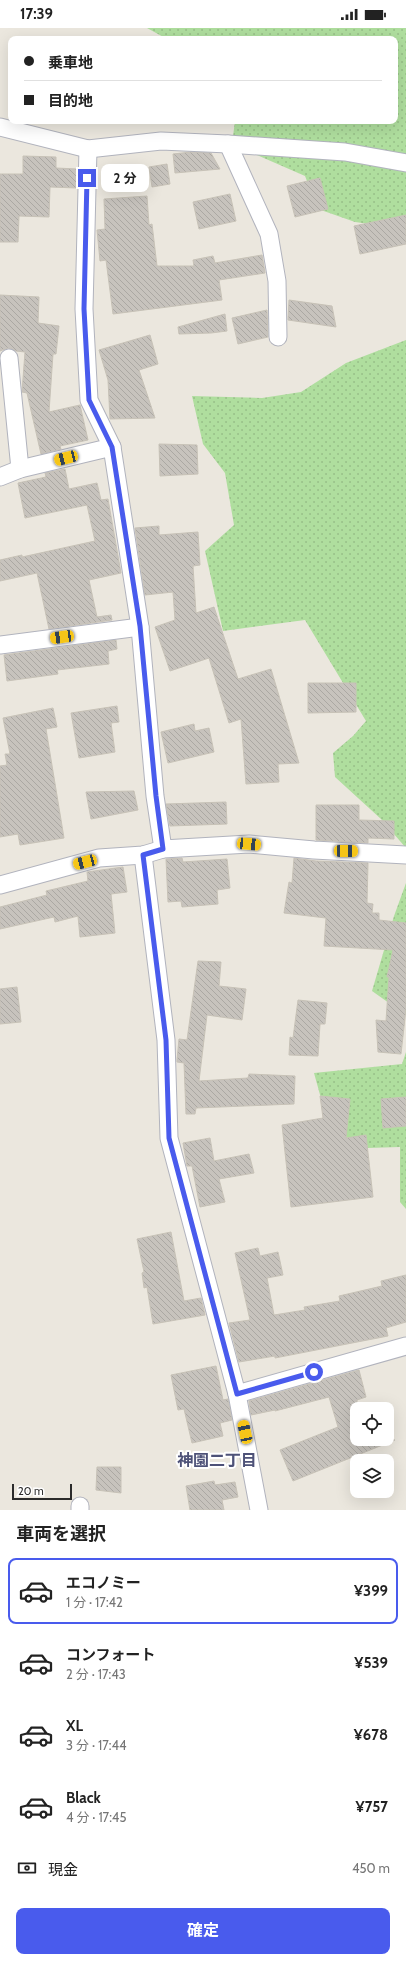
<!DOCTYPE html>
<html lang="ja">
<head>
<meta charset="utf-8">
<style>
  :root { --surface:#fff; --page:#f2f2f2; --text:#222; --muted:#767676; --line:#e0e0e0; --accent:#495bed }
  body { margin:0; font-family:Cabin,"Noto Sans JP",sans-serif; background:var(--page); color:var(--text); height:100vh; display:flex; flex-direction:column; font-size:15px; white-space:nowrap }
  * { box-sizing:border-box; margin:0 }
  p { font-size:13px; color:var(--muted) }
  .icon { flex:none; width:22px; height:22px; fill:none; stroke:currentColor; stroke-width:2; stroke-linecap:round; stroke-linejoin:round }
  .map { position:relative; height:1482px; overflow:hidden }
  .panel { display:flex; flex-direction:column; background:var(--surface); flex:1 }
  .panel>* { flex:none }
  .banner { position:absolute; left:8px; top:8px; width:390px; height:88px; border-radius:8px; box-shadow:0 4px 16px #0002; display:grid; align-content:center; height:88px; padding:0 16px; background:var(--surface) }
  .fabs { position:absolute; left:350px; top:1374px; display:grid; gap:8px }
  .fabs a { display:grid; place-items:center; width:44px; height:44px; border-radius:8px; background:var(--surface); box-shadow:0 4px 16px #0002; font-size:20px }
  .scale { position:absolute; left:12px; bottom:10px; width:60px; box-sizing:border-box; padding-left:4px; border:2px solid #2b2b2b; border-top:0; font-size:11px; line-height:14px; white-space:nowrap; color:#2b2b2b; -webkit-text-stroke:3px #fff; paint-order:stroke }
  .end { position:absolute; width:18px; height:18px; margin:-9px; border:5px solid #495bed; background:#fff; box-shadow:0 0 0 2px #fff }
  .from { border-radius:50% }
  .bubble { position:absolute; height:28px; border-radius:8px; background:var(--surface); box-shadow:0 4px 16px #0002; font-size:13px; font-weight:700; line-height:28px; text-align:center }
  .car { position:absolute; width:12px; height:24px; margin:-12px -6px; border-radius:5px; box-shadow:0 0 3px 1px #0007; background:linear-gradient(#f5c518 24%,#345 0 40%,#f5c518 0 76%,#345 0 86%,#f5c518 0) }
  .banner b { display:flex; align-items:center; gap:14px; height:38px; font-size:15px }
  .banner b+b { border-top:1px solid var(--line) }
  .banner i { width:10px; height:10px; background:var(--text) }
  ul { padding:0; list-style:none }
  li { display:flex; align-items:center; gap:12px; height:66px; margin:0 8px 6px; padding:0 8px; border:2px solid transparent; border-radius:8px }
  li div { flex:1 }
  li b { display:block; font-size:15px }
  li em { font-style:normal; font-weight:700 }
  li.current { border-color:var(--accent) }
  li>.icon { width:36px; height:36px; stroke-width:1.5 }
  h2 { padding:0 16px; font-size:18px; line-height:48px }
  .pay { display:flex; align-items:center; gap:10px; height:44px; padding:0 16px; font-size:15px }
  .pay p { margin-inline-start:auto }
  .primary-button { display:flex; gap:8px; margin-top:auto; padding:8px 16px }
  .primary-button a { flex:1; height:46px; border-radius:8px; background:var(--accent); color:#fff; font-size:16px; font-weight:700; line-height:46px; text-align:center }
  .status { display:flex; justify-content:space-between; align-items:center; height:28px; padding:0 20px; background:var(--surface); direction:ltr }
  .status svg { height:11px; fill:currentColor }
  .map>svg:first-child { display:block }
  .grass { fill:url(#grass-dots) }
  .building { fill:url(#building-back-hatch); stroke:#c7c2b7 }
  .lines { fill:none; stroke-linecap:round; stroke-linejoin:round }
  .minor-casing { stroke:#b1b3bd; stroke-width:19 }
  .minor { stroke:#fff; stroke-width:17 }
  .route { stroke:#495bed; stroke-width:5 }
  .labels { text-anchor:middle; stroke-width:4; stroke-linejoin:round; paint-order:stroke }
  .neighbourhood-label { font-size:16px; font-weight:bold; fill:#4e5278; stroke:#fff }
</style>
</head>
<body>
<div class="status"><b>17:39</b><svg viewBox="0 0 49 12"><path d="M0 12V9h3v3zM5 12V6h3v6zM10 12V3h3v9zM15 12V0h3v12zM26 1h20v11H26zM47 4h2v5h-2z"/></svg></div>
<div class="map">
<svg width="406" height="1482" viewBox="0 0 406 1482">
  <defs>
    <pattern id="grass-dots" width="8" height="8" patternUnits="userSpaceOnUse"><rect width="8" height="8" fill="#afde9e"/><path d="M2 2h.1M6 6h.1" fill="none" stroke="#97bf88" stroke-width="1.8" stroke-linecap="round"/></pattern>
    <pattern id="building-back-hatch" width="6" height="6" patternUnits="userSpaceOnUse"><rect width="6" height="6" fill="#c7c3bd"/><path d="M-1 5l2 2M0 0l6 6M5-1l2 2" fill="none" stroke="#aba8a3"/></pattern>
  </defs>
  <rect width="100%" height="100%" fill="#ebe7de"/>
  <!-- grass -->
  <g class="grass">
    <path d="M147,0h259v201l-51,-7 -37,-13 -13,-33 -73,-32 3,-23h160v-82h-228z"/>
    <path d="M406,312v508l-25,-29 -46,-42 -2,-24 20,-17 13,-15 -61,-101 -82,11 -18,-80 29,-26 -9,-52 -22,-29 -11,-48 70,2 39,-6 45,-29z"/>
    <path d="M406,855v132l-34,-24 22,-75z"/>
    <path d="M406,1024v157l-6,-7v-55l-65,2 -21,-76 88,-9z"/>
  </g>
  <!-- building -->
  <g class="building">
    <path d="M191,124l20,1 9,16 -45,4 -2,-19z"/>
    <path d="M23,128l33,1v11l21,1v19l-27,-1 -1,30 -30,-1 -1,26h-18v-68h23z"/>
    <path d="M167,136l3,20 -18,3 -3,-20z"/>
    <path d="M320,150l8,31 -33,8 -8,-31z"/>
    <path d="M230,166l6,27 -37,8 -6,-27z"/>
    <path d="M147,168l2,29 3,-1 5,42h37l-1,-6 20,-4 2,7 47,-8 3,18 -46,7 3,20 -109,14 -7,-54 -6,1 -3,-31 8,-1 -1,-30z"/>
    <path d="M406,187v29l-46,10 -6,-28z"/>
    <path d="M0,267l39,2 -1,26 21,3 -3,28h-3l-4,58 31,-7 8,35 -28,6 1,3 -20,5 -14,-61 -5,-1 3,-40 -9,-1 -8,-3 -8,3z"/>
    <path d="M289,272l43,6 4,21 -48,-7z"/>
    <path d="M267,282l1,27 -30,7 -6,-26z"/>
    <path d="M225,286l2,17 -16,2 -32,1 -1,-7z"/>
    <path d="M150,307l8,29 -19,6 16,48 -45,1 -2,-39 -9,-30z"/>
    <path d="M159,416l38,1 1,29 -38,2z"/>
    <path d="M65,441l4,20 28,-6 4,17 7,-1 13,74 -32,7 8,37 14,-2 1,5 -63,9 -12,-56 -37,8v-21l22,-5v2l73,-16 -8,-36 -62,13 -7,-35 28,-6 -1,-4z"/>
    <path d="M159,498v9l39,-3 2,33 -7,1 3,47 18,-6 24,72 33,-10 28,94 -21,1 1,18 -33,2 -5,-65 -12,4 -20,-65 -39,13 -15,-44 20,-7 -2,-28 -28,3 -10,-67z"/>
    <path d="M116,612l1,9 -9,2 1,13 -52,6 1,4 -51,7 -3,-26z"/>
    <path d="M308,655h48v29l-48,1z"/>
    <path d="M117,678l2,16 -8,1 4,29 -36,6 -8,-45z"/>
    <path d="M53,680l4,19 -11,2 18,109 -44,7 -2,-11 -18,3v-71l7,-1 -2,-11h5l-7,-36z"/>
    <path d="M194,696l1,7 14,-3 5,24 -46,11 -7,-31z"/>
    <path d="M134,763l4,19 -47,9 -5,-27z"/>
    <path d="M226,774l1,22 -57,2 -4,-22z"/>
    <path d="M316,777h43v15l35,1v18l-26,-1v5l-52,-3z"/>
    <path d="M182,830l1,4 44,-3 3,29 -13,2 1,14 -36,3 -1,-6 -13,1 -2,-43z"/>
    <path d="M294,830l22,3 52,2 -1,40 6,1 -1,9h7v7l27,3v86l-5,45 -23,-2 -2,-32 10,1 3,-44h-2l6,-27 -69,-4 2,-28 -42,-5 5,-31 3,1z"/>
    <path d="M123,839l4,25 -16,2 4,39 -35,4 -2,-21 -23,6 -1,-5 -54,12v-22l47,-12 -1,-4 42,-10 -1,-9z"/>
    <path d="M198,933l23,1 -2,24 27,3 -4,31 -35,-5 -8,66 49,-3 1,-4 46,2 -1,28 -98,4 -1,6h-9l-2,-51 -7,-1v-2l2,-21 8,1z"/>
    <path d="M17,959l4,35 -21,2v-35z"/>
    <path d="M298,972l29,3 -2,21h-5l-2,32 -29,-1 1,-18 3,1z"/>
    <path d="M320,1068l30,3 -4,39 20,-3 7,62 -82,10 -9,-82 41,-7z"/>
    <path d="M406,1069v29l-23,2 -2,-29z"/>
    <path d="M210,1110l4,23 35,-7 5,19 -35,6 6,23 -25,5 -8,-41h-5l-4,-23z"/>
    <path d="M171,1204l13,69 17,-3 4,17 -52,9 -6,-37 -3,1 -2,-15 2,-1 -7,-33z"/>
    <path d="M258,1220l2,8 18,-4 5,23 -16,3 7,37 31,-5 -1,-3 36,-6 -1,-5 43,-10 -1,-5 25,-6v47l-20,6 2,8 -113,22v-2l-36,6 -10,-39 21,-3 -15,-67z"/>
    <path d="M216,1338l7,34 5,-1 4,21 -12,3 3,13 -31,7 -8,-34 -6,1 -7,-35z"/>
    <path d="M359,1342l7,27 -9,3v39l38,1 -102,41 -13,-31 58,-23 -9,-30 -54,14v-1l-24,5 -2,-14z"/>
    <path d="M97,1439h24v26l-25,-3z"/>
    <path d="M214,1453l1,4 20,-3 3,15 -16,3 2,10h-34l-4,-24z"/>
  </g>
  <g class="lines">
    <defs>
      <g id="minor">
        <path d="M0,99l88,22 73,-8 67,3 117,8 61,11"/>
        <path d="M228,116l41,90 8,47 1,56"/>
        <path d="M88,121l-4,160 5,91 23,47 28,180 15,169 8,53"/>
        <path d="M9,330l11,111"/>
        <path d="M0,449l20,-8 92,-22"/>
        <path d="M0,617l140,-18"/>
        <path d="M143,827l23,185 3,98 68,256 22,116"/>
        <path d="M0,857l99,-27 44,-3 20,-6 86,-5 65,6 92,5"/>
        <path d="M237,1366l169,-48"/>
        <path d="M80,1478v4"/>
      </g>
    </defs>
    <!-- minor casing -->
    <use href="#minor" class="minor-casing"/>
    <!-- minor -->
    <use href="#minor" class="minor"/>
  </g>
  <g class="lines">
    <!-- route -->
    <path class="route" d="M87,150l-3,131 5,91 23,47 28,179 16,170 7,53 -20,6 23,185 3,98 68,256 77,-22"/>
  </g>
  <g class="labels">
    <!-- neighbourhood labels -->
    <g class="neighbourhood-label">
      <text x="217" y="1438">神園二丁目</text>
    </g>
  </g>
</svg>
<div class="fabs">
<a><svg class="icon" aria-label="locate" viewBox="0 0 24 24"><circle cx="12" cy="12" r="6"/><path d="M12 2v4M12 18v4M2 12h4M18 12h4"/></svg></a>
<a><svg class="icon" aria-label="layers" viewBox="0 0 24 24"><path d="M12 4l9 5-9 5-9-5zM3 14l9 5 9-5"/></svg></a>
</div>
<div class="scale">20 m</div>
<i class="end from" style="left:314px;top:1344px"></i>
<i class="end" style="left:87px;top:150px"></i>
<div class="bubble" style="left:101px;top:136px;width:48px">2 分</div>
<i class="car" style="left:66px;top:430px;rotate:256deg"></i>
<i class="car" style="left:62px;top:609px;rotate:262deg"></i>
<i class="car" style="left:249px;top:816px;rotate:95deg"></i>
<i class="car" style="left:346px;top:823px;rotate:91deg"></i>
<i class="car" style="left:85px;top:834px;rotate:255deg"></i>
<i class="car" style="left:245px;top:1404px;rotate:348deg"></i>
<div class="banner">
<b><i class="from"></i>乗車地</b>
<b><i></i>目的地</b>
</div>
</div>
<section class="panel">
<h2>車両を選択</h2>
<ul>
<li class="current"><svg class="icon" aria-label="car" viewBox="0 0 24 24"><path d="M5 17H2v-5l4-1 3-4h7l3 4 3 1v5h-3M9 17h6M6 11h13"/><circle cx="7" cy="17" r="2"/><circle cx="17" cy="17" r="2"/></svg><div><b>エコノミー</b><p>1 分 · 17:42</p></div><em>¥399</em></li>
<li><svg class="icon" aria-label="car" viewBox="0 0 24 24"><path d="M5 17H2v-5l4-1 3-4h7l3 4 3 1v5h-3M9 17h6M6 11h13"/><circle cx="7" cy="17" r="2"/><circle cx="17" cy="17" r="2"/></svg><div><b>コンフォート</b><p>2 分 · 17:43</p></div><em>¥539</em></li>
<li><svg class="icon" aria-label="car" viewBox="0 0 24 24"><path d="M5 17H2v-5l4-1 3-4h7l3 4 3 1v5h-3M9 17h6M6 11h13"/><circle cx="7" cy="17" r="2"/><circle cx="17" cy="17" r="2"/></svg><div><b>XL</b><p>3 分 · 17:44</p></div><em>¥678</em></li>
<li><svg class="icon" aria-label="car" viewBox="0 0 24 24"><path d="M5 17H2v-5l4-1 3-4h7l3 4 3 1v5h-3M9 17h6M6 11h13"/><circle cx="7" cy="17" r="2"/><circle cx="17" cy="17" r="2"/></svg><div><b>Black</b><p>4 分 · 17:45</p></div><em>¥757</em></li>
</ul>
<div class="pay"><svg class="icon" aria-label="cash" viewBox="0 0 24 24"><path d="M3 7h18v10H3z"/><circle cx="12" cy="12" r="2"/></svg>現金<p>450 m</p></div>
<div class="primary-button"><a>確定</a></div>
</section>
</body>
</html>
